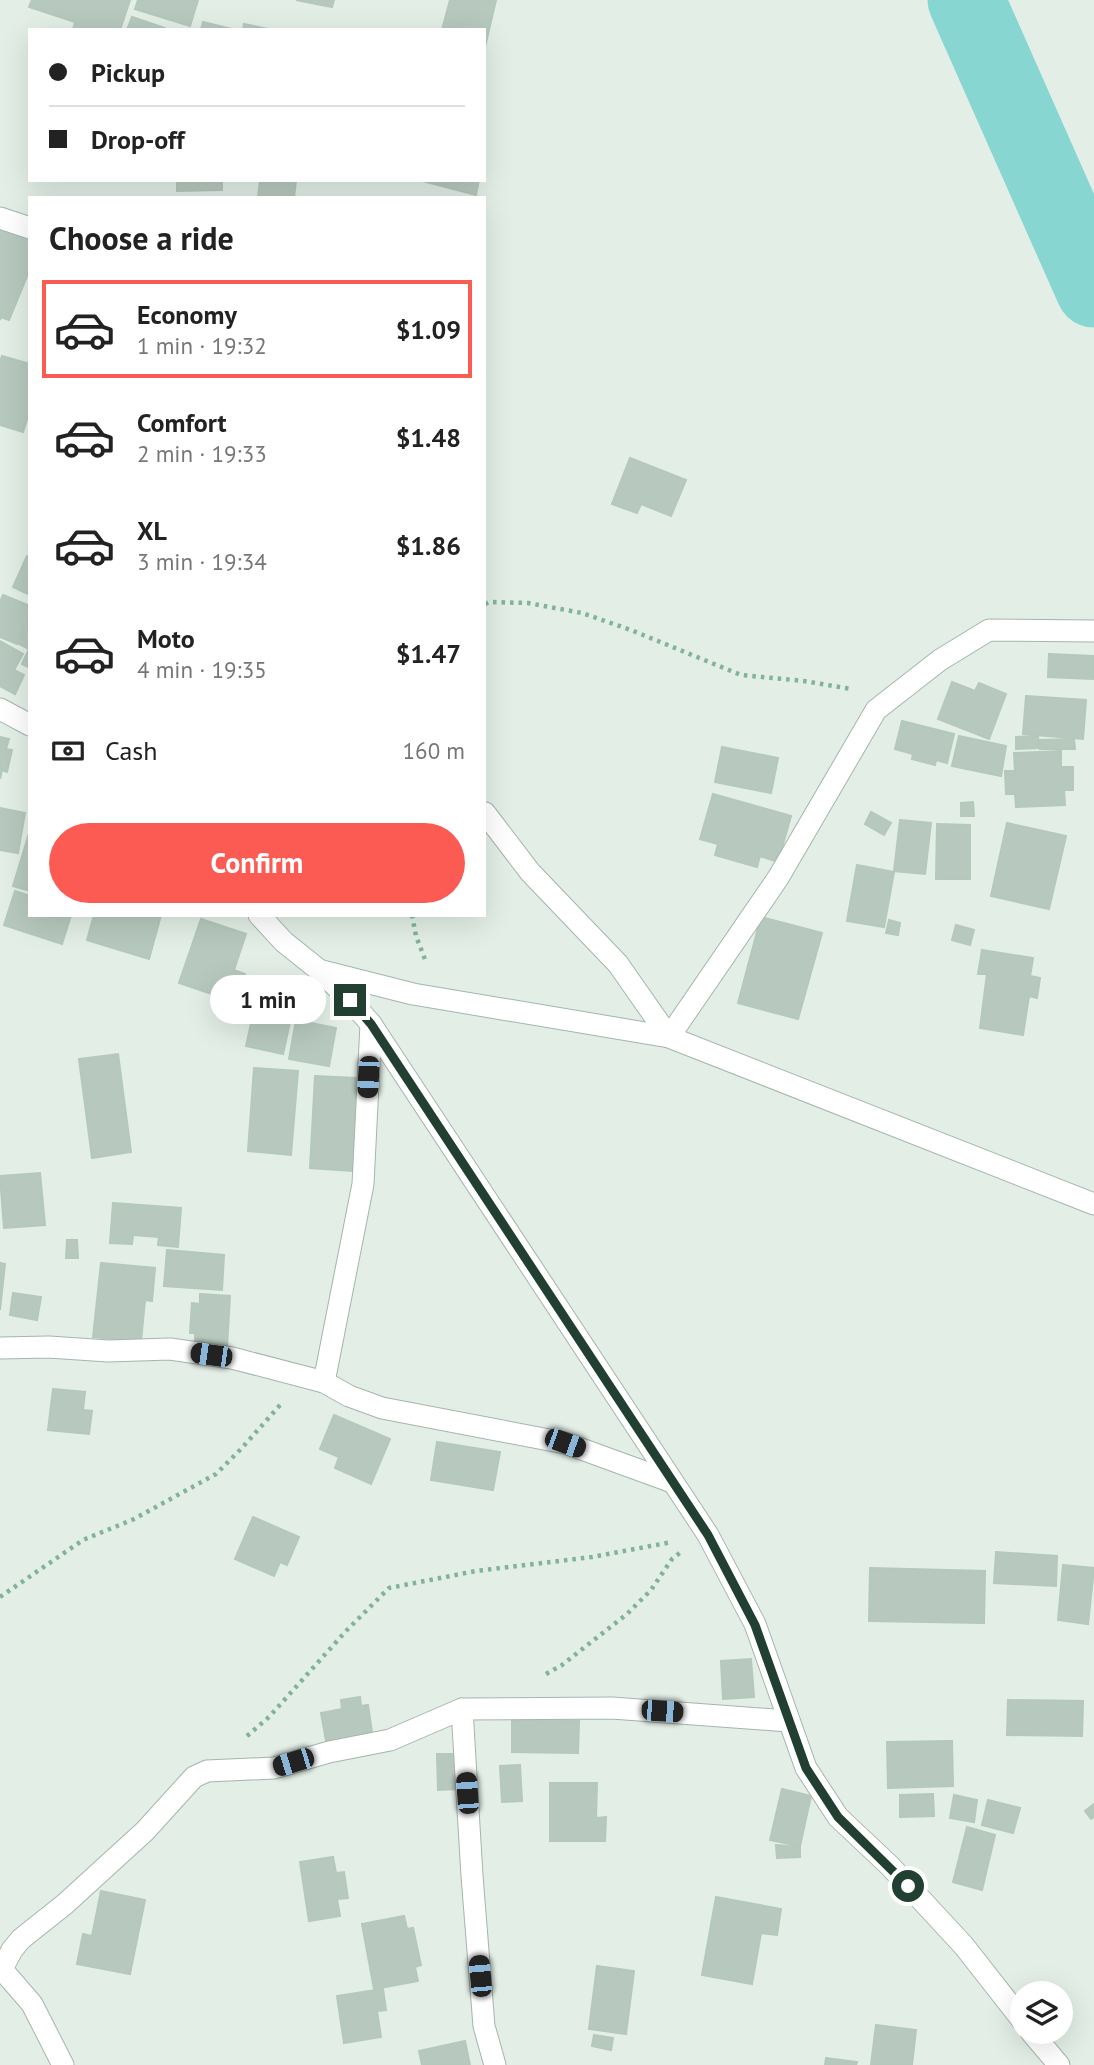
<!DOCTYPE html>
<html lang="en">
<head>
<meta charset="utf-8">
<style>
  :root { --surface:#fff; --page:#f6f6f6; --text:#222; --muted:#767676; --line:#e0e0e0; --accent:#fb5b53 }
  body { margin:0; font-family:"PT Sans",sans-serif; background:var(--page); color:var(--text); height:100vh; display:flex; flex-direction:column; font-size:26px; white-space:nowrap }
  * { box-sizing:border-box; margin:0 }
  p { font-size:23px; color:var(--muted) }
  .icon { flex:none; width:38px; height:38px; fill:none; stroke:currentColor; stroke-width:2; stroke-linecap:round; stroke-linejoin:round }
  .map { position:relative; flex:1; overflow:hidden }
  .sheet { position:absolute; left:28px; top:196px; width:458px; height:721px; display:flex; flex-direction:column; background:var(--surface); border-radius:0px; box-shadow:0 7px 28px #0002 }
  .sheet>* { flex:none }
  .hud { position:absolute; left:28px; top:28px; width:458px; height:154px; border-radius:0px; box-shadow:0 7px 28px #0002; display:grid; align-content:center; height:154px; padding:0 21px; background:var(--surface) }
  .controls { position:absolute; left:1010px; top:1981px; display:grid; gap:14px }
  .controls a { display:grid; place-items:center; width:63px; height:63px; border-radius:50%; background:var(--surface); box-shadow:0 7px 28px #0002; font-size:35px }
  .end { position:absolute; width:32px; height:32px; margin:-16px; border:9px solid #214031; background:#fff; box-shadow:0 0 0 4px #fff }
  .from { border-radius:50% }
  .bubble { position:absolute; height:49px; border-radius:24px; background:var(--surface); box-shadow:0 7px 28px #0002; font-size:23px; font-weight:600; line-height:49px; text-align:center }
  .car { position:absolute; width:21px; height:42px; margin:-21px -10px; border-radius:9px; box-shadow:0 0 5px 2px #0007; background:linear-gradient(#222 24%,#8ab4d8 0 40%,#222 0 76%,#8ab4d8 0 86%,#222 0) }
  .hud b { display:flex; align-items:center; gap:24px; height:66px; font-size:26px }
  .hud b+b { border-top:2px solid var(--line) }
  .hud i { width:18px; height:18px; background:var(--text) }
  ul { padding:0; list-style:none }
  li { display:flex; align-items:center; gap:21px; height:98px; margin:0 14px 10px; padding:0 7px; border:4px solid transparent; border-radius:0px }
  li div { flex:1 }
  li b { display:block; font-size:26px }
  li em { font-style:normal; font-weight:600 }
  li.selected { border-color:var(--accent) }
  li>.icon { width:63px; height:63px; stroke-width:1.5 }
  h2 { padding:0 21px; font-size:32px; line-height:84px }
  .pay { display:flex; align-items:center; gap:18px; height:77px; padding:0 21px; font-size:26px }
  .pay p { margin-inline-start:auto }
  .button { display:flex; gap:14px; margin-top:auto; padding:14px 21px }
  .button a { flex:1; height:80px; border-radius:42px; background:var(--accent); color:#fff; font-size:28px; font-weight:600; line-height:80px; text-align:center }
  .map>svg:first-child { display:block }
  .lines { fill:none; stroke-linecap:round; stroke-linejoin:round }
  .river { stroke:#87d6d2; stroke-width:77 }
  .building { fill:#b7c9bf; stroke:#b4c8bc; stroke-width:2 }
  .minor-casing { stroke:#a4b6ac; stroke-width:23 }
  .path { stroke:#81b399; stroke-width:4.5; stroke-dasharray:3.5 5; stroke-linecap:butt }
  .minor { stroke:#fff; stroke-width:21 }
  .route { stroke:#214031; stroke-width:9 }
</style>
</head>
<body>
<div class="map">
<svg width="1094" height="2065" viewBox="0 0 1094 2065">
  <rect width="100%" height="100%" fill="#e2eee6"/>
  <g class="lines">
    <!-- river -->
    <path class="river" d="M966,0l128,289"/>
  </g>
  <!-- building -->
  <g class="building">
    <path d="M32,0h98l-10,30h-47l2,-8 -46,-15z"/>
    <path d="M138,0h60l-8,26 -55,-17z"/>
    <path d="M296,0h38l-2,7z"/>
    <path d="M450,0h46l-11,47v-17h-43z"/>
    <path d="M132,17l33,11 -1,2h-37z"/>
    <path d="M203,22l29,7 -1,1h-30z"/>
    <path d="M244,24l29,6h-30z"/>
    <path d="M177,180h45v10l-45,1z"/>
    <path d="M260,180h36l-2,18h-36z"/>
    <path d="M419,180h60l-3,15z"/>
    <path d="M3,225l27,12v32l-21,51 -8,-3 -1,3v-88z"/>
    <path d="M2,356l28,8v46l-7,22 -23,-7v-63z"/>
    <path d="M630,458l56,22 -15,36 -30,-12 -4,9 -25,-9z"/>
    <path d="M27,556l3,2v37l-17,-8z"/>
    <path d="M3,595l27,11v9l-13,29 -17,-7v-35z"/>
    <path d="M30,620v48l-8,-4 7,-15 -10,-5z"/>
    <path d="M0,641l23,13 -9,16 10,5 -9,19 -15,-8z"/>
    <path d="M1049,654l45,2v23l-46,-2z"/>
    <path d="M952,682l23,9 4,-8 27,11 -17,45 -51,-20z"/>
    <path d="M1026,696l60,4 -3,39 -60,-5z"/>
    <path d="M902,721l52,13 -7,29 -11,-3 -1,5 -23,-6 1,-5 -18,-5z"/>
    <path d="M959,736l47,10 -5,30 -49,-10z"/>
    <path d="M1038,736l1,12 -23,1v-12z"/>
    <path d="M0,737l9,2 -3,10 6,1 -5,22 -5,-2 -2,9z"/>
    <path d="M1074,739l1,10h-35v-9z"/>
    <path d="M722,747l56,11 -7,35 -56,-11z"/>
    <path d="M1061,751v16h12v23h-9l1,15 -49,2 -1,-13h-9l-1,-23h10l-1,-18z"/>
    <path d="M713,794l78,22 -13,46 -18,-6 -3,11 -42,-12 3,-11 -18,-5z"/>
    <path d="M973,802l1,14h-13v-13z"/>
    <path d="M0,808l25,5 -7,40 -18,-3z"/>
    <path d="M871,812l20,11 -7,12 -19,-11z"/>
    <path d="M900,820l31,3 -6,51 -31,-3z"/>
    <path d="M1007,823l59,13 -17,73 -58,-13z"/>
    <path d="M937,824l33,1v54h-34z"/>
    <path d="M30,830v61l-17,-5z"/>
    <path d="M857,865l37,7 -10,55 -37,-6z"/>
    <path d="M15,891l15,5v19h41l-9,29 -58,-19z"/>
    <path d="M94,915h67l-12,44 -62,-19z"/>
    <path d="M761,917l61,16 -24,86 -60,-16z"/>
    <path d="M201,919l45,15 -12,36 11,4 -10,28 -56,-19z"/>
    <path d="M889,920l11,3 -2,12 -12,-2z"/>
    <path d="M956,925l18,5 -4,15 -18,-5z"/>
    <path d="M982,950l51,8 -3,18 10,2 -3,20 -8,-2 -6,39 -43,-7 7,-54h-9z"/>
    <path d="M257,996l37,8 -11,50 -37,-8z"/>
    <path d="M296,1020l40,8 -7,38 -40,-7z"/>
    <path d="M118,1054l13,98 -39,6 -13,-99z"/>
    <path d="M254,1068l44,3 -7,84 -43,-4z"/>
    <path d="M315,1076l41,2 -4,93 -42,-3z"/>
    <path d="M40,1173l5,52 -41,3 -4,-52z"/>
    <path d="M113,1203l68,5 -3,39 -20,-2 1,-8 -26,-2 -1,9 -22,-1z"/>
    <path d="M67,1240h10l1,18h-12z"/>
    <path d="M167,1250l57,5 -2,35 -58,-4z"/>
    <path d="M0,1263l5,1 -5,46z"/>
    <path d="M101,1263l54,5 -3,33 -7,-1 -4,41 -48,-4z"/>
    <path d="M13,1293l28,4 -4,23 -27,-5z"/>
    <path d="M200,1294l30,2 -3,51 -32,-2v-12h-5l2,-30 8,1z"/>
    <path d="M53,1389l32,3 -2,18 9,1 -3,23 -41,-4z"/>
    <path d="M334,1415l56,24 -19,45 -36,-16 4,-11 -19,-8z"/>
    <path d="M437,1442l63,10 -7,38 -62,-10z"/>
    <path d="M253,1517l46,20 -12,28 -7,-3 -6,14 -39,-17z"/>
    <path d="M996,1552l61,4 -1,30 -62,-3z"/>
    <path d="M1063,1565l31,3 -6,56 -30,-4z"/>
    <path d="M870,1568l115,3 -1,52 -115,-2z"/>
    <path d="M751,1659l3,38 -31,2 -2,-38z"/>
    <path d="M360,1697l1,9 7,-1 5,34 -46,7 -6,-33 21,-4 -1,-9z"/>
    <path d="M1008,1700l75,1 -1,35 -75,-1z"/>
    <path d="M512,1720l67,1 -1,32 -66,-1z"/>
    <path d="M952,1741l1,45 -65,2 -1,-46z"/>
    <path d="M437,1754h19l2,35 -20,1z"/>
    <path d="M520,1765l2,36 -20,1 -2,-36z"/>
    <path d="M550,1783h47l-1,35 10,-1 -1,24h-55z"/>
    <path d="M782,1789l29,7 -11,50 -30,-6z"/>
    <path d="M933,1794l1,22 -34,1v-22z"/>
    <path d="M954,1795l23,5 -3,22 -24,-4z"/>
    <path d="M988,1800l32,8 -7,25 -31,-8z"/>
    <path d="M1094,1804v13l-3,2 -6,-8z"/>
    <path d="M967,1827l28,8 -13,55 -29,-8z"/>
    <path d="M776,1845l24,2v10l-23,1z"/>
    <path d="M333,1857l3,16 8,-1 4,26 -11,1 3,17 -31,5 -9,-59z"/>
    <path d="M101,1891l44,9 -15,74 -53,-10 6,-30 9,2z"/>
    <path d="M716,1897l65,12 -4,26 -16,-2 -9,51 -50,-9z"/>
    <path d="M404,1916l3,13 6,-1 8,37 -6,2 3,14 -44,8 -12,-65z"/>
    <path d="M597,1966l37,5 -8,63 -37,-5z"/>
    <path d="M383,1989l3,21 -9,1 4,26 -37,6 -7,-47z"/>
    <path d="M876,2025l40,5 -4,35h-41z"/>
    <path d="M594,2035l19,3 -2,12 -19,-4z"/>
    <path d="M465,2041l5,24h-48l-3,-14z"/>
    <path d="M826,2058l31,4 -1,3h-31z"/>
  </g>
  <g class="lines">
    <defs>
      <g id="minor">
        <path d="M0,218l30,10"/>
        <path d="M0,709l30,16"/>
        <path d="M485,813l45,59 88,92 51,73 109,-159 98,-168 64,-50 49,-30 105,1"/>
        <path d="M259,915l25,27 35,28 31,30 21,24 337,511 47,89 51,144 32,49 52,49 74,80 58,74"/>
        <path d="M322,971l91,23 256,43 425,167"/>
        <path d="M0,1348l49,-1 59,4 62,-2 62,9 92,24 25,14 33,12 183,35 107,39"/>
        <path d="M324,1382l39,-198 8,-160"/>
        <path d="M462,1709l10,167 12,150 11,39"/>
        <path d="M0,1967l32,37 31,61"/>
        <path d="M2,1969l10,-19 9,-11 44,-35 80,-73 49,-54 13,-6 67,-3 55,-16 61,-12 72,-31 150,-1 176,13"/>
        <path d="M1031,2032l28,33"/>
      </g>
    </defs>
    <!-- minor casing -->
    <use href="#minor" class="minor-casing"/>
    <!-- path -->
    <g class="path">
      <path d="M485,604l4,-2 39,1 54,10 49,17 110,45 63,6 47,8"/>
      <path d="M412,915l4,21 10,26"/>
      <path d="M0,1597l83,-57 51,-21 82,-45 25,-25 40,-45"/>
      <path d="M546,1674l16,-9 65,-51 24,-24 21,-31 9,-7"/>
      <path d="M247,1736l22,-19 77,-86 43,-43 87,-17 116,-14 80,-15"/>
    </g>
    <!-- minor -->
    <use href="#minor" class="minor"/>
  </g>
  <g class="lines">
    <!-- route -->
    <path class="route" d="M350,1000l21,24 337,511 47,90 51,143 32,49 70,69"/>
  </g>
</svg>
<div class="controls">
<a><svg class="icon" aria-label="layers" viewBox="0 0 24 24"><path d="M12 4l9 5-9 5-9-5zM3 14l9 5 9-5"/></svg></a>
</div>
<i class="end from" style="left:908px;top:1886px"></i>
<i class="end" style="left:350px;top:1000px"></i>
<div class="bubble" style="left:210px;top:975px;width:116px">1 min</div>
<i class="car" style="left:368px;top:1077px;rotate:183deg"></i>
<i class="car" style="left:211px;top:1355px;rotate:278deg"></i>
<i class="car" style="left:565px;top:1443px;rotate:110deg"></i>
<i class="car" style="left:662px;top:1711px;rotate:94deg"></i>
<i class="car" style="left:293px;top:1762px;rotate:253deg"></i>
<i class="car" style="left:467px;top:1793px;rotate:356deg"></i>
<i class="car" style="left:480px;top:1976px;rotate:355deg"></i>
<div class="hud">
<b><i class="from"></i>Pickup</b>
<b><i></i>Drop-off</b>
</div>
<section class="sheet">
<h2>Choose a ride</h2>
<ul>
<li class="selected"><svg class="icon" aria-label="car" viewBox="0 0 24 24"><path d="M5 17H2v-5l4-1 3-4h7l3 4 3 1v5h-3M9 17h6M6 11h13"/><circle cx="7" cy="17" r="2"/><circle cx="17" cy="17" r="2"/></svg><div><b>Economy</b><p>1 min · 19:32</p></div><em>$1.09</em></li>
<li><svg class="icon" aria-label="car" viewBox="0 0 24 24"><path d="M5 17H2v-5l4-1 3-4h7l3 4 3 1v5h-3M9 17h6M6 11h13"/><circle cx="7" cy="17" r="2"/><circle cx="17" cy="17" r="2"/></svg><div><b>Comfort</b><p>2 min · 19:33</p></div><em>$1.48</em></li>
<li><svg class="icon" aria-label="car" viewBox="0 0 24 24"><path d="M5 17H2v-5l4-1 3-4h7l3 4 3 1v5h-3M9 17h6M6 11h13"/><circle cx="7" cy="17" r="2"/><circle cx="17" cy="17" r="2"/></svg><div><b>XL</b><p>3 min · 19:34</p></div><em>$1.86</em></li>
<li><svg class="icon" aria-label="car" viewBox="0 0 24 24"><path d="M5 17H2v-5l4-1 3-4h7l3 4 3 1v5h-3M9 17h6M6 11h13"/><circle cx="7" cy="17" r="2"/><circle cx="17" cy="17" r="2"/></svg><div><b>Moto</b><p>4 min · 19:35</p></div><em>$1.47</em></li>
</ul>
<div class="pay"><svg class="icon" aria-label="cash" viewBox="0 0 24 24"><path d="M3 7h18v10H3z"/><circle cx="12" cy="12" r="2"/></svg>Cash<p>160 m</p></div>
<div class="button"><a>Confirm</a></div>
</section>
</div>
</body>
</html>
